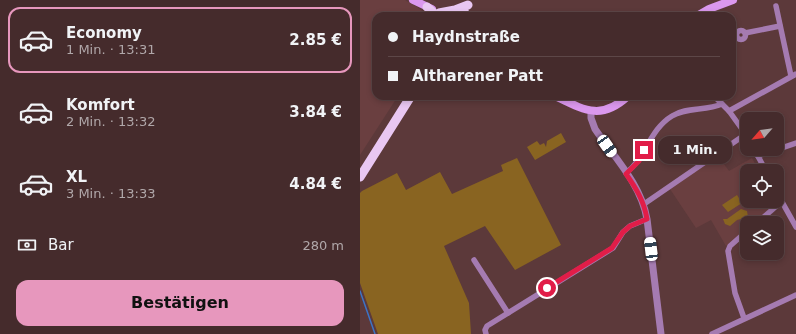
<!DOCTYPE html>
<html lang="de">
<head>
<meta charset="utf-8">
<style>
  :root { --surface:#452b2c; --page:#4f3738; --text:#f1f3f6; --muted:#b0a7a9; --line:#5d4748; --accent:#e797bd }
  body { margin:0; font-family:"DejaVu Sans",sans-serif; background:var(--page); color:var(--text); height:100vh; display:flex; flex-direction:column; font-size:15px; white-space:nowrap }
  * { box-sizing:border-box; margin:0 }
  p { font-size:13px; color:var(--muted) }
  .icon { flex:none; width:22px; height:22px; fill:none; stroke:currentColor; stroke-width:2; stroke-linecap:round; stroke-linejoin:round }
  .map { position:relative; flex:1; overflow:hidden }
  .panel { display:flex; flex-direction:column; background:var(--surface); width:360px }
  .panel>* { flex:none }
  .banner { position:absolute; left:12px; top:12px; width:364px; height:88px; border-radius:12px; box-shadow:0 2px 6px #0003,0 0 0 1px var(--line); display:grid; align-content:center; height:88px; padding:0 16px; background:var(--surface) }
  .needle { width:26px; rotate:242deg }
  .tools { position:absolute; left:380px; top:112px; display:grid; gap:8px }
  .tools a { display:grid; place-items:center; width:44px; height:44px; border-radius:8px; background:var(--surface); box-shadow:0 2px 6px #0003,0 0 0 1px var(--line); font-size:20px }
  .end { position:absolute; width:18px; height:18px; margin:-9px; border:5px solid #e11d48; background:#fff; box-shadow:0 0 0 2px #fff }
  .from { border-radius:50% }
  .bubble { position:absolute; height:28px; border-radius:12px; background:var(--surface); box-shadow:0 2px 6px #0003,0 0 0 1px var(--line); font-size:13px; font-weight:600; line-height:28px; text-align:center }
  .car { position:absolute; width:12px; height:24px; margin:-12px -6px; border-radius:5px; box-shadow:0 0 3px 1px #0007; background:linear-gradient(#fff 24%,#345 0 40%,#fff 0 76%,#345 0 86%,#fff 0) }
  .banner b { display:flex; align-items:center; gap:14px; height:38px; font-size:15px }
  .banner b+b { border-top:1px solid var(--line) }
  .banner i { width:10px; height:10px; background:var(--text) }
  ul { padding:7px 0 0; list-style:none }
  li { display:flex; align-items:center; gap:12px; height:66px; margin:0 8px 6px; padding:0 8px; border:2px solid transparent; border-radius:12px }
  li div { flex:1 }
  li b { display:block; font-size:15px }
  li em { font-style:normal; font-weight:600 }
  li.on { border-color:var(--accent) }
  li>.icon { width:36px; height:36px; stroke-width:1.5 }
  .pay { display:flex; align-items:center; gap:10px; height:44px; padding:0 16px; font-size:15px }
  .pay p { margin-inline-start:auto }
  .primary-button { display:flex; gap:8px; margin-top:auto; padding:8px 16px }
  .primary-button a { flex:1; height:46px; border-radius:12px; background:var(--accent); color:#111; font-size:16px; font-weight:600; line-height:46px; text-align:center }
  main { display:flex; flex:1; min-height:0 }
  .map>svg:first-child { display:block }
  .built { fill:#6a3f40 }
  .green { fill:#896421 }
  .lines { fill:none; stroke-linecap:round; stroke-linejoin:round }
  .stream { stroke:#3c73c6; stroke-width:1.5 }
  .minor { stroke:#a57bb1; stroke-width:5.5 }
  .tertiary { stroke:#a57bb1; stroke-width:7 }
  .secondary { stroke:#db98ee; stroke-width:8 }
  .primary { stroke:#e9c7f2; stroke-width:9 }
  .route { stroke:#e11d48; stroke-width:5 }
</style>
</head>
<body>
<main>
<section class="panel">
<ul>
<li class="on"><svg class="icon" aria-label="car" viewBox="0 0 24 24"><path d="M5 17H2v-5l4-1 3-4h7l3 4 3 1v5h-3M9 17h6M6 11h13"/><circle cx="7" cy="17" r="2"/><circle cx="17" cy="17" r="2"/></svg><div><b>Economy</b><p>1 Min. · 13:31</p></div><em>2.85 €</em></li>
<li><svg class="icon" aria-label="car" viewBox="0 0 24 24"><path d="M5 17H2v-5l4-1 3-4h7l3 4 3 1v5h-3M9 17h6M6 11h13"/><circle cx="7" cy="17" r="2"/><circle cx="17" cy="17" r="2"/></svg><div><b>Komfort</b><p>2 Min. · 13:32</p></div><em>3.84 €</em></li>
<li><svg class="icon" aria-label="car" viewBox="0 0 24 24"><path d="M5 17H2v-5l4-1 3-4h7l3 4 3 1v5h-3M9 17h6M6 11h13"/><circle cx="7" cy="17" r="2"/><circle cx="17" cy="17" r="2"/></svg><div><b>XL</b><p>3 Min. · 13:33</p></div><em>4.84 €</em></li>
</ul>
<div class="pay"><svg class="icon" aria-label="cash" viewBox="0 0 24 24"><path d="M3 7h18v10H3z"/><circle cx="12" cy="12" r="2"/></svg>Bar<p>280 m</p></div>
<div class="primary-button"><a>Bestätigen</a></div>
</section>
<div class="map">
<svg width="436" height="334" viewBox="0 0 436 334">
  <rect width="100%" height="100%" fill="#5c393a"/>
  <!-- built -->
  <g class="built">
    <path d="M0,0h45l12,7 12,9h-53v80h22l-38,59z"/>
    <path d="M358,156l11,15 23,-13 7,13h-12v30h30v3l-22,19h-8v6l-21,17 -15,-26 -15,8 -26,-39z"/>
  </g>
  <!-- green -->
  <g class="green">
    <path d="M201,133l5,9 -31,18 -8,-13 10,-6 3,4 4,-2 2,4 1,-6z"/>
    <path d="M157,158l44,87 -46,25 -30,-44 -41,20 25,57 2,31h-93l-18,-51v-90l2,-2 35,-18 9,17 34,-18 12,22 51,-23 -2,-6z"/>
    <path d="M377,195l5,8 -14,9 -6,-7z"/>
    <path d="M381,209l6,2 1,6 -11,3 -7,6 -5,-2 -2,-5h4z"/>
  </g>
  <g class="lines">
    <!-- stream -->
    <path class="stream" d="M0,291l15,43"/>
    <!-- minor -->
    <g class="minor">
      <path d="M416,6l15,70"/>
      <circle cx="381" cy="35" r="4.5"/>
      <path d="M385,33l35,-7"/>
      <path d="M354,96l15,15 18,25"/>
      <path d="M369,111l67,-37"/>
      <path d="M394,149l12,22"/>
      <path d="M398,156l38,-13"/>
      <path d="M266,173c20,-15 23,-43 46,-57 14,-9 34,-5 50,-12"/>
      <path d="M417,193l19,34"/>
      <path d="M284,204l102,-70"/>
      <path d="M397,223l24,-21"/>
      <path d="M114,260l34,53"/>
      <path d="M384,318l-9,-25 -7,-42 2,-5 17,-15"/>
      <path d="M126,334l-1,-4 2,-4 126,-78 10,-16 7,-6 17,-7"/>
      <path d="M352,334l84,-39"/>
    </g>
    <!-- tertiary -->
    <path class="tertiary" d="M231,111v7l4,11c19,28 46,55 52,90l14,115"/>
    <!-- secondary -->
    <g class="secondary">
      <path d="M53,0l19,9"/>
      <path d="M337,16l12,-7 24,-9"/>
      <path d="M195,96c29,14 46,25 73,0"/>
    </g>
    <!-- primary -->
    <g class="primary">
      <path d="M67,7l10,9"/>
      <path d="M104,11l2,5"/>
      <path d="M79,13l16,-3 13,-5"/>
      <path d="M0,177l51,-81"/>
    </g>
  </g>
  <g class="lines">
    <!-- route -->
    <path class="route" d="M187,288l65,-40 11,-16 7,-6 17,-7c-3,-18 -11,-31 -21,-45l13,-13 5,-11"/>
  </g>
</svg>
<div class="tools">
<a><svg class="needle" viewBox="-14 -14 28 28"><path d="M0-13l5 13h-10z" fill="#e53935"/><path d="M0 13l5-13h-10z" fill="#b0a7a9"/></svg></a>
<a><svg class="icon" aria-label="locate" viewBox="0 0 24 24"><circle cx="12" cy="12" r="6"/><path d="M12 2v4M12 18v4M2 12h4M18 12h4"/></svg></a>
<a><svg class="icon" aria-label="layers" viewBox="0 0 24 24"><path d="M12 4l9 5-9 5-9-5zM3 14l9 5 9-5"/></svg></a>
</div>
<i class="end from" style="left:187px;top:288px"></i>
<i class="end" style="left:284px;top:150px"></i>
<div class="bubble" style="left:298px;top:136px;width:74px">1 Min.</div>
<i class="car" style="left:247px;top:146px;rotate:145deg"></i>
<i class="car" style="left:291px;top:249px;rotate:353deg"></i>
<div class="banner">
<b><i class="from"></i>Haydnstraße</b>
<b><i></i>Altharener Patt</b>
</div>
</div>
</main>
</body>
</html>
